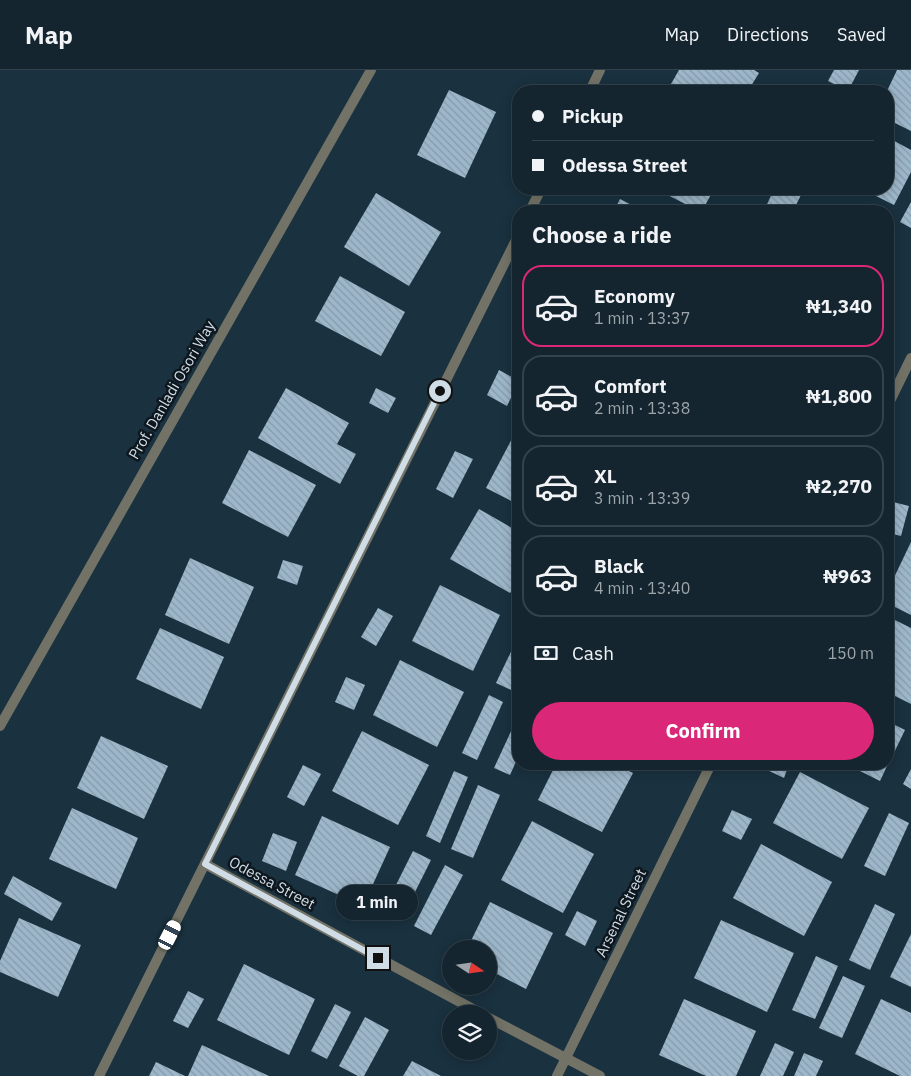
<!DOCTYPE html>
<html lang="en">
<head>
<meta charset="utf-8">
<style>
  :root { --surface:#14252f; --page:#21313b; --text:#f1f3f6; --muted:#9da5aa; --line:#33424b; --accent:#db2777 }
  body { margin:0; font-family:"IBM Plex Sans",sans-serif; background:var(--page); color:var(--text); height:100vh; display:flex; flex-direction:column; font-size:19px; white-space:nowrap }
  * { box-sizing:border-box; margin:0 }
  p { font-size:16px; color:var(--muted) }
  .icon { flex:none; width:28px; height:28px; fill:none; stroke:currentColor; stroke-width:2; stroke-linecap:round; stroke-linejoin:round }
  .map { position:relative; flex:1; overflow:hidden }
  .side { position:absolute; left:512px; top:135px; width:382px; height:565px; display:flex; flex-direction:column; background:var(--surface); border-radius:20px; box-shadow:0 2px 12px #0003,0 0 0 1px var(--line) }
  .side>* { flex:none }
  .top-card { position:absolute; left:512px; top:15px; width:382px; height:110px; border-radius:20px; box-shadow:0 2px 12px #0003,0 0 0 1px var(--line); display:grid; align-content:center; height:110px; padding:0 20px; background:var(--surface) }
  .needle { width:32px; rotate:103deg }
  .controls { position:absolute; left:442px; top:870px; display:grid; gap:10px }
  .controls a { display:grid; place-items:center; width:55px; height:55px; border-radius:50%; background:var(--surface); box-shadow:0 2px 12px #0003,0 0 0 1px var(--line); font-size:25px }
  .end { position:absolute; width:22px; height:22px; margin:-11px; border:6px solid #d0dde7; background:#111; box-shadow:0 0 0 2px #111 }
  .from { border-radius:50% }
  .bubble { position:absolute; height:35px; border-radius:18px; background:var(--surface); box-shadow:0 2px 12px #0003,0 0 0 1px var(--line); font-size:16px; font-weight:800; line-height:35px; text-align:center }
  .car { position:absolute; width:15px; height:30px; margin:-15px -8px; border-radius:6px; box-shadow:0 0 4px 1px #0007; background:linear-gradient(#fff 24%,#345 0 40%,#fff 0 76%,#345 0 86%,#fff 0) }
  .top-card b { display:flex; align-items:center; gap:18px; height:48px; font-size:19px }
  .top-card b+b { border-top:1px solid var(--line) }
  .top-card i { width:12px; height:12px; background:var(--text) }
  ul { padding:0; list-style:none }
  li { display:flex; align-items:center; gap:15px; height:82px; margin:0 10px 8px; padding:0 10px; border:2px solid var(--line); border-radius:20px }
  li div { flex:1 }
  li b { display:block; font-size:19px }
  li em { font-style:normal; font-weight:800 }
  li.current { border-color:var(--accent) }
  li>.icon { width:45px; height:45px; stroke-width:1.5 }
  h2 { padding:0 20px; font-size:22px; line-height:60px }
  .pay { display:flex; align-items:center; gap:12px; height:55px; padding:0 20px; font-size:19px }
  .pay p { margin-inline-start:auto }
  .cta { display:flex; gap:10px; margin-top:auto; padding:10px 20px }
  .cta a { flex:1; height:58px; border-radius:30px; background:var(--accent); color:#fff; font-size:20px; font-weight:800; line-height:58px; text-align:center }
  header { display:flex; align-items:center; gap:30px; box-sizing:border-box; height:70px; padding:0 25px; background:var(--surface); border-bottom:1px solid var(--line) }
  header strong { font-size:24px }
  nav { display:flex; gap:28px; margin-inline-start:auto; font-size:18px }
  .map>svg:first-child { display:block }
  .building { fill:url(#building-back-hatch) }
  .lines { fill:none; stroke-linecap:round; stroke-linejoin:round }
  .minor { stroke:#727266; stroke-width:10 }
  .tertiary { stroke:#727266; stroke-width:10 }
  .route { stroke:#d0dde7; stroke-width:6 }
  .labels { text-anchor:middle; stroke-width:5; stroke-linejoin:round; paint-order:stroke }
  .street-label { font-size:15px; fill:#d0dde7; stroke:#0e171e }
</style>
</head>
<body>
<header>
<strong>Map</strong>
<nav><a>Map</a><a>Directions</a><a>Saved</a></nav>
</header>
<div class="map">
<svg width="911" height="1006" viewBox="0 0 911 1006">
  <defs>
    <pattern id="building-back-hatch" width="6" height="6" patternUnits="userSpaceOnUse" patternTransform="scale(1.25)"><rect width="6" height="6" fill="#9db7ca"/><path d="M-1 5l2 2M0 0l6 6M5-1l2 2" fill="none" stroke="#859aa9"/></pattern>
  </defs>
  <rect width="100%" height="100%" fill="#1a313f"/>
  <!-- building -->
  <g class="building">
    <path d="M679,0h75l5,3 -11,18h-81z"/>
    <path d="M834,0h25l-11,21 -20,-10z"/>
    <path d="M897,0h14v61l-22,-11v-29h-2z"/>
    <path d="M449,20l47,22 -31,66 -48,-23z"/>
    <path d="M889,68l22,12v22l-17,33 -32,-16h27z"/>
    <path d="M656,119h58l-12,22h-3z"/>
    <path d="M774,119h30l-11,22h-29z"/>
    <path d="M376,123l65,39 -32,54 -65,-39z"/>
    <path d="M620,129l23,12h-29z"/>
    <path d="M911,132v26l-11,-6z"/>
    <path d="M889,166l5,2 -5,13z"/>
    <path d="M340,206l65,36 -24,44 -66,-35z"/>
    <path d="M499,300l20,11 -12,25 -20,-11z"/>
    <path d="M286,318l63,35 -12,21 19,10 -16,30 -82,-46z"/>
    <path d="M376,318l20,10 -8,15 -19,-10z"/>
    <path d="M515,363l4,2v70l-33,-17z"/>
    <path d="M249,380l67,35 -28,52 -66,-34z"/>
    <path d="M455,381l18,8 -20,39 -17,-9z"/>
    <path d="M889,431l20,5 -8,30 -12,-3z"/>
    <path d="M479,439l40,23v46l-9,15 -60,-34z"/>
    <path d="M911,472v73l-22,-11v-16z"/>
    <path d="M190,488l64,29 -25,57 -64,-29z"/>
    <path d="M283,490l20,6 -6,19 -20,-7z"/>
    <path d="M440,515l60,30 -27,56 -61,-30z"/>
    <path d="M378,538l15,8 -17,30 -15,-9z"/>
    <path d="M889,547l22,11v76l-22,-11z"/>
    <path d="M160,558l64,29 -23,52 -65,-30z"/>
    <path d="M519,565v38l-8,17 -15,-7z"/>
    <path d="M400,590l64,32 -27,55 -64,-32z"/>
    <path d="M346,607l19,8 -11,25 -19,-8z"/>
    <path d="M489,625l14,7 -26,58 -15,-7z"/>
    <path d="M519,644v41l-9,20 -16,-7z"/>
    <path d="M889,652l16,8 -16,33z"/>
    <path d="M362,661l67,34 -31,60 -66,-34z"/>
    <path d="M101,666l67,30 -24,53 -67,-31z"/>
    <path d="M556,694h58l19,9 -31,59 -64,-32z"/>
    <path d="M767,694h22l-5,14 -19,-9z"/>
    <path d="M846,694h42l-8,17z"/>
    <path d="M303,695l18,9 -17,32 -17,-9z"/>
    <path d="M911,699v20l-8,-5z"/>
    <path d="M454,701l14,6 -28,66 -14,-7z"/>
    <path d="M800,702l69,36 -27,51 -69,-36z"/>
    <path d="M478,715l22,10 -27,63 -22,-9z"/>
    <path d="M72,738l66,30 -22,51 -67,-30z"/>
    <path d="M732,740l20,9 -11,21 -19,-9z"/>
    <path d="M889,743l20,10 -24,53 -21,-10z"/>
    <path d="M322,746l68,31 -27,59 -68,-31z"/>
    <path d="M532,751l62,33 -31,59 -62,-33z"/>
    <path d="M273,763l24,9 -11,29 -24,-10z"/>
    <path d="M761,774l71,38 -28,54 -71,-38z"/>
    <path d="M413,781l18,9 -27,54 -18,-9z"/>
    <path d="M445,795l18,10 -32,60 -17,-9z"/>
    <path d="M13,806l49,27 -10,18 -48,-27z"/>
    <path d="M490,832l63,31 -27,56 -37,-19v-21h-22z"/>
    <path d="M875,834l20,10 -25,56 -21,-10z"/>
    <path d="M577,841l20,10 -12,25 -20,-11z"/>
    <path d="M19,848l62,27 -23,52 -58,-25v-11z"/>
    <path d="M721,850l73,33 -27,59 -73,-34z"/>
    <path d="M911,864v53l-21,-10z"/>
    <path d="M816,886l22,10 -23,53 -23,-9z"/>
    <path d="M244,894l71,35 -26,56 -72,-35z"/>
    <path d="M843,906l22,10 -23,52 -23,-10z"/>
    <path d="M188,921l16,8 -16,29 -15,-7z"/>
    <path d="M684,929l72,32 -20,45h-30l-47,-21z"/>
    <path d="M881,929l30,14v63h-11l-45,-22z"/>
    <path d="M335,934l16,8 -24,47 -16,-8z"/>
    <path d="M365,947l24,13 -25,46h-6l-19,-10z"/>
    <path d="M775,973l19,9 -11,24h-23z"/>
    <path d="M202,975l67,31h-81z"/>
    <path d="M804,983l19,8 -7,15h-22z"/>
    <path d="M412,991l29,15h-38z"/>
    <path d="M156,992l29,14h-36z"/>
  </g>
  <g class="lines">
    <!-- minor -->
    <g class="minor">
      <path d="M590,21l10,-21"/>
      <path d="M530,141l11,-22"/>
      <path d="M889,333l22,-45"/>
      <path d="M205,794l277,150"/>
      <path d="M489,948l111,58"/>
      <path d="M99,1006l420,-842"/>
      <path d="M557,1006l154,-312"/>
    </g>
    <!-- tertiary -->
    <path class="tertiary" d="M0,656l371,-656"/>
  </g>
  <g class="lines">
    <!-- route -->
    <path class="route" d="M378,888l-173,-94 235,-473"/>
  </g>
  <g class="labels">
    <!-- street labels -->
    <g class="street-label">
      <text transform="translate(172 320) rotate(-60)" y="5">Prof. Danladi Osori Way</text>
      <text transform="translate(272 813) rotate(28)" y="5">Odessa Street</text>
      <text transform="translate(621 843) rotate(-64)" y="5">Arsenal Street</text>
    </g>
  </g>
</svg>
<div class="controls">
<a><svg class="needle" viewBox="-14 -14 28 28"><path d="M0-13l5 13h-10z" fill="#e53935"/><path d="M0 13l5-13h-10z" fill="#9da5aa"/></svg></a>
<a><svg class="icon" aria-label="layers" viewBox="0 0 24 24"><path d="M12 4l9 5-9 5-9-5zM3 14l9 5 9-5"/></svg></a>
</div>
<i class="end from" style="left:440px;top:321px"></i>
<i class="end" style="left:378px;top:888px"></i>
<div class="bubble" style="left:336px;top:815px;width:82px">1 min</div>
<i class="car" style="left:170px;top:865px;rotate:27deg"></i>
<div class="top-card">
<b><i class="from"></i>Pickup</b>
<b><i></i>Odessa Street</b>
</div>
<section class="side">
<h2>Choose a ride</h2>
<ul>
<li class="current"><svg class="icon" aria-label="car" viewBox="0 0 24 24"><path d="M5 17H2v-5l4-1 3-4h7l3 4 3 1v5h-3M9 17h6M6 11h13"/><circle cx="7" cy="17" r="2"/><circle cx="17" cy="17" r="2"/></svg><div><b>Economy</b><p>1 min · 13:37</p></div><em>₦1,340</em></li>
<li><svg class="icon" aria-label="car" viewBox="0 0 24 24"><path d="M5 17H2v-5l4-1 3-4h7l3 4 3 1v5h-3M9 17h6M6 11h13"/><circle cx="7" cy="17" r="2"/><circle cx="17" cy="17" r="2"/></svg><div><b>Comfort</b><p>2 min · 13:38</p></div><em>₦1,800</em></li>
<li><svg class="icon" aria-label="car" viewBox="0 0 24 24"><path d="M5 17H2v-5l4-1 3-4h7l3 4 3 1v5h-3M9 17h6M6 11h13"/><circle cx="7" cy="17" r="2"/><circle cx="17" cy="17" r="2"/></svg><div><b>XL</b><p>3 min · 13:39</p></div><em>₦2,270</em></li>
<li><svg class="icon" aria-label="car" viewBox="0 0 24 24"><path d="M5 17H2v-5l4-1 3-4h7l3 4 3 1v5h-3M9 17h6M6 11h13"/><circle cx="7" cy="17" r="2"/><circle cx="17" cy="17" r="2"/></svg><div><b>Black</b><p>4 min · 13:40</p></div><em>₦963</em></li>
</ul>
<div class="pay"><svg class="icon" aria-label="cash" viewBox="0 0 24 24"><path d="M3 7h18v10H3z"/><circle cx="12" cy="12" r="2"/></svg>Cash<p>150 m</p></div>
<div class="cta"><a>Confirm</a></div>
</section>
</div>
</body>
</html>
